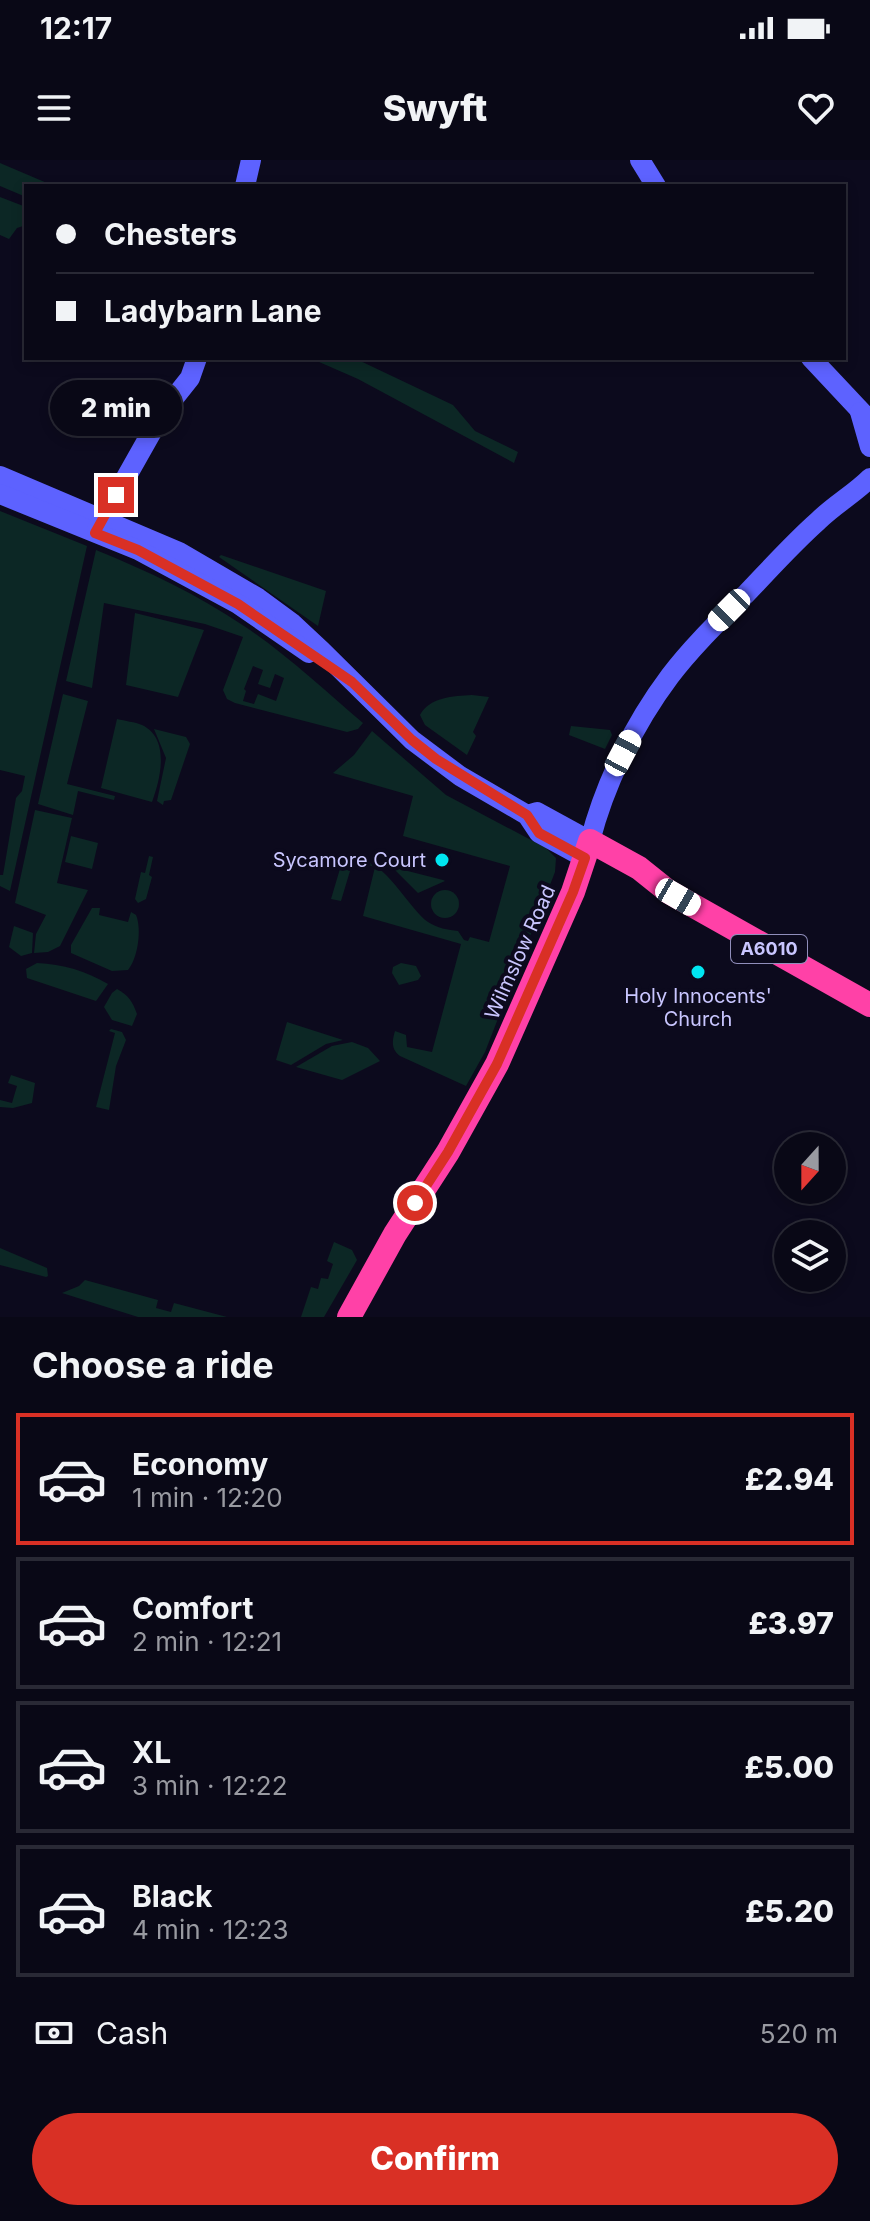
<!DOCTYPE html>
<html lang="en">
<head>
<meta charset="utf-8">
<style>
  :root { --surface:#090816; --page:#12111f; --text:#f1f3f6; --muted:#999aa1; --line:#292935; --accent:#d93025 }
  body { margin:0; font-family:Inter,sans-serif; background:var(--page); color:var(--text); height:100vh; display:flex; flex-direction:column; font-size:30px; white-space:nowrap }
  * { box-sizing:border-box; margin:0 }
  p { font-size:26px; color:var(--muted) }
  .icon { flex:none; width:44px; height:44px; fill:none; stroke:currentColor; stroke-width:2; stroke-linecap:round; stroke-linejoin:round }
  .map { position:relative; height:1157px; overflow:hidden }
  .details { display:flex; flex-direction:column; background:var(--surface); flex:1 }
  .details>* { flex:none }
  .hud { position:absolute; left:24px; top:24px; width:822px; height:176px; border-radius:0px; box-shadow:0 4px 12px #0003,0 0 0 2px var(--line); display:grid; align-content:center; height:176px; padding:0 32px; background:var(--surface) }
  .needle { width:52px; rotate:201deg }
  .tools { position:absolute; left:774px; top:972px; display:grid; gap:16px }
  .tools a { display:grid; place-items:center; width:72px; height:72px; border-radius:50%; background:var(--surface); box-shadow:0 4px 12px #0003,0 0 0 2px var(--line); font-size:40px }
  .end { position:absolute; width:36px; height:36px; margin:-18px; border:10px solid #d93025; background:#fff; box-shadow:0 0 0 4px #fff }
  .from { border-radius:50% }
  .bubble { position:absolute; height:56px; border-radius:28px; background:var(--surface); box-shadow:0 4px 12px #0003,0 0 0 2px var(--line); font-size:26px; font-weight:800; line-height:56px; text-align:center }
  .car { position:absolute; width:24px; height:48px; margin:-24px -12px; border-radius:10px; box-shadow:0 0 6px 2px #0007; background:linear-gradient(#fff 24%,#345 0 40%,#fff 0 76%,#345 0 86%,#fff 0) }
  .hud b { display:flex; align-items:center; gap:28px; height:76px; font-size:30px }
  .hud b+b { border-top:2px solid var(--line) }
  .hud i { width:20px; height:20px; background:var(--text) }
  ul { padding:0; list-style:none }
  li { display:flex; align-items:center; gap:24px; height:132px; margin:0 16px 12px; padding:0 16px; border:4px solid var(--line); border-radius:0px }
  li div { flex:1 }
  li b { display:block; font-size:30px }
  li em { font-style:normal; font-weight:800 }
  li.on { border-color:var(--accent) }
  li>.icon { width:72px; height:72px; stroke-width:1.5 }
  h2 { padding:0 32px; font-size:36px; line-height:96px }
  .pay { display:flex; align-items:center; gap:20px; height:88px; padding:0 32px; font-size:30px }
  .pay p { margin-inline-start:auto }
  .cta { display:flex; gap:16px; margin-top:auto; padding:16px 32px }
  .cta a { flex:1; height:92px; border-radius:48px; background:var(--accent); color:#fff; font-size:32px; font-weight:800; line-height:92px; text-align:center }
  .status { display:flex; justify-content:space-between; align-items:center; height:56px; padding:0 40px; background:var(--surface); direction:ltr }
  .status svg { height:22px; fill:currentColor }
  header { display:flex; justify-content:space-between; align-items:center; height:104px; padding:0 32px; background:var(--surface); font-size:36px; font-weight:800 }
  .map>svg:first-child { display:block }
  .green { fill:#0c2725; fill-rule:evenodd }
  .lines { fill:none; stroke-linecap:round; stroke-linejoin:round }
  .secondary { stroke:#5d62ff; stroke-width:20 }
  .highway { stroke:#ff41a7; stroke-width:24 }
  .route { stroke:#d93025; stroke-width:10 }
  .poi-dot { fill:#00e6f1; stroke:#0c0a1d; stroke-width:3 }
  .labels { text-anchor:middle; stroke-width:8; stroke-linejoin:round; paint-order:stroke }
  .shield { fill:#0c0a1d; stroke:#908ebb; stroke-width:2 }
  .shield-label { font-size:18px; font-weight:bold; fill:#c9c6ff }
  .poi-label { font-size:20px; fill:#c9c6ff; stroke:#0c0a1d; text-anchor:end }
  .street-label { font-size:20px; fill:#c9c6ff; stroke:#0c0a1d }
</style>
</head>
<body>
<div class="status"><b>12:17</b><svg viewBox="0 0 49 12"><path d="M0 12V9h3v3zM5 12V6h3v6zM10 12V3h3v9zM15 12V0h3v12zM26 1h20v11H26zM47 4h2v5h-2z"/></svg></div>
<header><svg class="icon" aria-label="menu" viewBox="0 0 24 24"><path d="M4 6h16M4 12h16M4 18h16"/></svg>Swyft<svg class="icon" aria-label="heart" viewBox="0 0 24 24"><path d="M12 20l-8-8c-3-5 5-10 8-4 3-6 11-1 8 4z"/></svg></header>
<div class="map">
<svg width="870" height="1157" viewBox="0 0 870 1157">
  <rect width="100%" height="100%" fill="#0c0a1d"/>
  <!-- green -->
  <g class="green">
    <path d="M0,3l54,23h-28v11l-26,-11z"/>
    <path d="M0,37l26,10v18l-9,3 -8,11 -9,-4z"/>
    <path d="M310,198h44l99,47 22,26 43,21 -4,11 -156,-84z"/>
    <path d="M0,351l87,35 -77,345 -10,-5v-11h3l13,-77 6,-7 3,-15 -25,-6z"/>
    <path d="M96,390c52,21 102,45 148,76 42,28 80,64 119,97l-5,6 -11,3 -112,-29 -8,-4 -4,-9 20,-53 -38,-13 -101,-21 -12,85 -26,-7zM253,506l10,4 -5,14 12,4 5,-14 9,4 -8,23 -18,-7 -4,10 -11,-3 3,-10 -2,-2z"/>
    <path d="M221,395l105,36 -8,35 -99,-69z"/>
    <path d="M135,453l69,17 -26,67 -52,-12z"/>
    <path d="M63,534l25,7 -21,83 48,12 -1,4 -36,-9 -5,24 -35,-11z"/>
    <path d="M472,535l17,2 -16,35 3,4 -9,19 -42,-30 -5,-10c10,-18 33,-19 52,-20z"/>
    <path d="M117,559c8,2 18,3 25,6 29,14 18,55 10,77l-51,-14z"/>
    <path d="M571,566l39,4 2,5 -7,14 -36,-14z"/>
    <path d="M154,569l32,8 4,7 -19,56 -7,1 -1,4 -6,-4 9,-43z"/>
    <path d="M372,571l74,64 100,53 10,10 -1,14 -70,180 -19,34 -66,-30c-9,-7 -8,-15 -5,-25l11,4 1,12 25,5 29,-108 -98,-28 12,-49 -22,-6 -12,40 -10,-2 11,-37c35,-20 64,45 86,60 9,6 20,8 30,9l6,9 4,1 2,-4 19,5 21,-76 -107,-30 10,-40 -80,-23 21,-18z"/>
    <path d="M35,650l37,8 -15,65 31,7 -28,56 -12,6 -14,1 2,-19 10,-19 -31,-12z"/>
    <path d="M71,676l27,7 -6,26 -27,-7z"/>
    <path d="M149,696l4,1 -4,18 3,2 -6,22 -8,4 -3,-4 6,-27 4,1z"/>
    <path d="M392,707l51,13 2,1 -27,12z"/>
    <circle cx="445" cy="744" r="14"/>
    <path d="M92,748h8l-1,7 29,7 3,-10 5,3c6,14 2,43 -8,55l-16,1 -41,-18v-8z"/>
    <path d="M14,766l19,7 -1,20 -11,3 -12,-9z"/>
    <path d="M37,803c26,1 49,8 71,21l-12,17 -69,-23 -1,-9z"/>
    <path d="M401,803l15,3 5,10 -3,4 -19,5 -7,-12 1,-6z"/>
    <path d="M117,829c12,7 15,12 20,25l-5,12 -20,-6 -8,-13 8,-14z"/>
    <path d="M287,862l56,18 -17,4 -35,21 -15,-5z"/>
    <path d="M111,869l11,3 4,8 -10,26 -7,44 -13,-3 19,-74 -6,-2z"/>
    <path d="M352,882l16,6 12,13 -38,19 -46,-13 36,-21z"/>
    <path d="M11,915l24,8 -3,20 -19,5 -13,-1v-7l12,3 5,-17 -9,-3z"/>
    <path d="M334,1082l18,8 5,10 -33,57h-23l10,-30 7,2 3,-11 7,1 5,-15 -6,-3z"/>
    <path d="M0,1088l47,20 1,8 -2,1 -46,-12z"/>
    <path d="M85,1120l73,20 -2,8 15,4 3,-9 53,14h-89l-76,-24 17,-7z"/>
  </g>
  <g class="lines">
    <!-- secondary -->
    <g class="secondary">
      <path d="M640,0l16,26"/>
      <path d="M245,26l6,-26"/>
      <path d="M811,198l59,63"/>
      <path d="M860,252l10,35"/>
      <path d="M0,316l179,76 79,46 34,25 30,28 90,89 48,36 67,39 12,18 46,25"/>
      <path d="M0,334l138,56 100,54 71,49"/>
      <path d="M97,369l66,-117 27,-34 7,-20"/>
      <path d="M527,655l10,-3 53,29c15,-58 44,-117 80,-165 22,-29 49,-55 75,-81 24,-25 47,-51 73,-74 16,-16 36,-27 52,-43"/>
    </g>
    <!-- highway -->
    <path class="highway" d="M349,1157l46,-83 53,-82 49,-88 76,-172 17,-51 49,27 30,24 201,113"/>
  </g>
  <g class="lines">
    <!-- route -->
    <path class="route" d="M116,335l-21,38 43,17 100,54 114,78 60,58 24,19 91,56 12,18 46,25 -12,34 -76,172 -49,88 -33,51"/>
  </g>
  <!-- markers -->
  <g class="poi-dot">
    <circle cx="442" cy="700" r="8"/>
    <circle cx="698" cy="812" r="8"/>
  </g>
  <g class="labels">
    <!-- shield labels -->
    <rect class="shield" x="731" y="775" width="76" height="28" rx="6"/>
    <g class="shield-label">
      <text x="769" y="795">A6010</text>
    </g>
    <!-- poi labels -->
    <g class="poi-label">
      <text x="426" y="707">Sycamore Court</text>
      <text x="698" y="843" text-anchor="middle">Holy Innocents'<tspan x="698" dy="23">Church</tspan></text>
    </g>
    <!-- street labels -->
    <g class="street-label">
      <text transform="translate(520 792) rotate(-66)" y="7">Wilmslow Road</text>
    </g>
  </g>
</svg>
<div class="tools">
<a><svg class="needle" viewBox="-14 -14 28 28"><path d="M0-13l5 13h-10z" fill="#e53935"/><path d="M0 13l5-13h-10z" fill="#999aa1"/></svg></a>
<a><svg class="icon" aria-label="layers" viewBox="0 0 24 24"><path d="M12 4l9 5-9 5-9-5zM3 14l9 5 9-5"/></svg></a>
</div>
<i class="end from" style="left:415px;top:1043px"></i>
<i class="end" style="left:116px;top:335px"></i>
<div class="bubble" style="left:50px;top:220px;width:132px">2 min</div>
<i class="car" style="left:729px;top:450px;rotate:225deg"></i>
<i class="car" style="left:623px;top:593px;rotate:28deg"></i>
<i class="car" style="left:678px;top:737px;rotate:120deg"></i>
<div class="hud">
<b><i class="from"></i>Chesters</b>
<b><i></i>Ladybarn Lane</b>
</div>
</div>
<section class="details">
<h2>Choose a ride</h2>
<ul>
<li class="on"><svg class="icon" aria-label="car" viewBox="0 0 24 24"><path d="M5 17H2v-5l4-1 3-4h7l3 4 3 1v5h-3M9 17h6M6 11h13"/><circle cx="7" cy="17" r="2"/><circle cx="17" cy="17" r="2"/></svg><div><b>Economy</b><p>1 min · 12:20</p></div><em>£2.94</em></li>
<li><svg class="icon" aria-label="car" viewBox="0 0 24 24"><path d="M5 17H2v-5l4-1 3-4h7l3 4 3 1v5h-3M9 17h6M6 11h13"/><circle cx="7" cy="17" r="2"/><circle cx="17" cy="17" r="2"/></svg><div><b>Comfort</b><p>2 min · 12:21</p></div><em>£3.97</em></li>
<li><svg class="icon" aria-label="car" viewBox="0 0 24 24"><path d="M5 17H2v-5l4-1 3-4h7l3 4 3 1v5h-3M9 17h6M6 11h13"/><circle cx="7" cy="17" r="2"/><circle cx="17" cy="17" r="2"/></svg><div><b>XL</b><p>3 min · 12:22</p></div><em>£5.00</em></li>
<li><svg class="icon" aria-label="car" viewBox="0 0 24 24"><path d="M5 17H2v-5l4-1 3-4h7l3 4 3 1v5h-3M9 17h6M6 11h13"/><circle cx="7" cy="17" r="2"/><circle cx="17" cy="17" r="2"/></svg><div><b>Black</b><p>4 min · 12:23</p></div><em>£5.20</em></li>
</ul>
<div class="pay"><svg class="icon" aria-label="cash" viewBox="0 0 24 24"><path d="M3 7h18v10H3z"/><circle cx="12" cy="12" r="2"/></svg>Cash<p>520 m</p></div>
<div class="cta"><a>Confirm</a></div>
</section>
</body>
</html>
